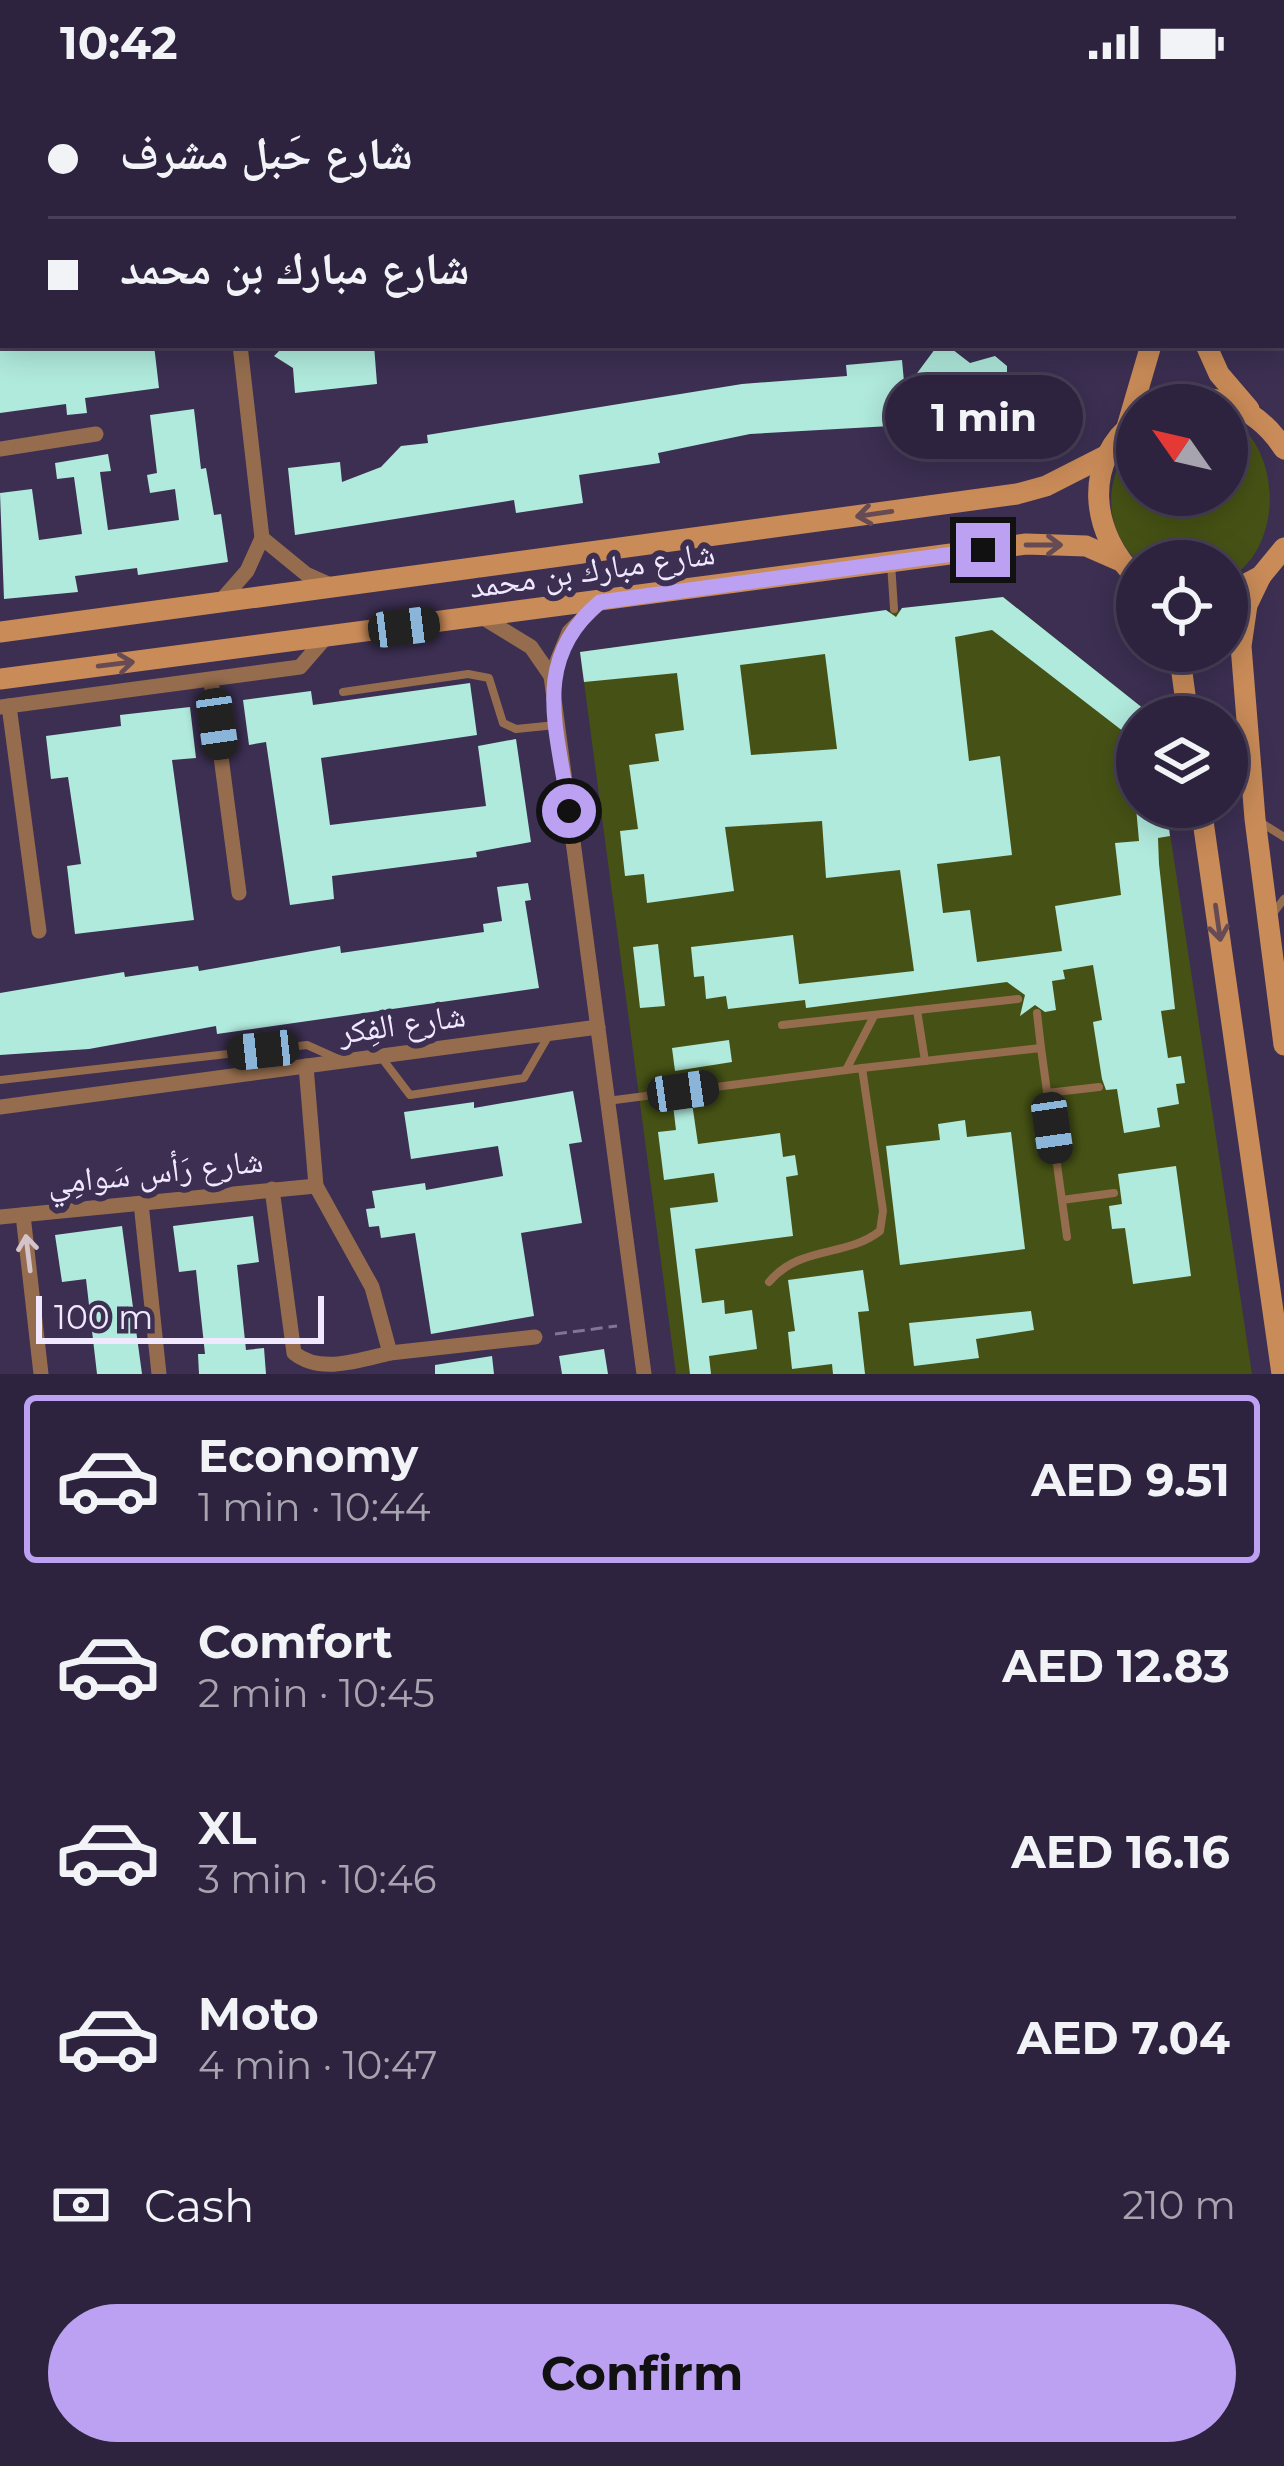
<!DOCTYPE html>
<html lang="en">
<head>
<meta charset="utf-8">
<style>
  :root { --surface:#2d233e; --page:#352b45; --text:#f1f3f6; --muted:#a7a4b0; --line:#484058; --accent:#bca0f2 }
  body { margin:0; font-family:Montserrat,"Noto Naskh Arabic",sans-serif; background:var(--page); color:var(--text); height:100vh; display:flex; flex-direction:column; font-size:45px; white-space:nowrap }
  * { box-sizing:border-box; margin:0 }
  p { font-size:39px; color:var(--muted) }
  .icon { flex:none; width:66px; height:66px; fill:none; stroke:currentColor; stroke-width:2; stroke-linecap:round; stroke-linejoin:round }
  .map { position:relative; height:1290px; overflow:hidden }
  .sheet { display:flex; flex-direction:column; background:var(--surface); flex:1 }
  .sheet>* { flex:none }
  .top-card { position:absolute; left:0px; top:0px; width:1284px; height:264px; box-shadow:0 6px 30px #0003,0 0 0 3px var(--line); display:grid; align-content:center; height:264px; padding:0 48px; background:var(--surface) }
  .needle { width:78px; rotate:304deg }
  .controls { position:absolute; left:1116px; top:300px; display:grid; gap:24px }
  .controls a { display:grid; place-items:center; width:132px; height:132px; border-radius:50%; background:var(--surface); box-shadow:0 6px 30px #0003,0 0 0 3px var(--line); font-size:60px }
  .scale { position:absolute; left:36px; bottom:30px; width:288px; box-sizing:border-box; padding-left:12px; border:6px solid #efe8fe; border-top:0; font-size:33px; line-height:42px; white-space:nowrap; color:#efe8fe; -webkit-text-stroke:9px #3c2f52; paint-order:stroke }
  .end { position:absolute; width:54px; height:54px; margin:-27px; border:15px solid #bca0f2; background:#111; box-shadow:0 0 0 6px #111 }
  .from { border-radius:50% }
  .bubble { position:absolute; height:84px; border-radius:42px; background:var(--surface); box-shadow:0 6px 30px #0003,0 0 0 3px var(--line); font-size:39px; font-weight:700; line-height:84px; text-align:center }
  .car { position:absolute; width:36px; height:72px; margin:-36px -18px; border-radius:15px; box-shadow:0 0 9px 3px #0007; background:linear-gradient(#222 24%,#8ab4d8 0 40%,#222 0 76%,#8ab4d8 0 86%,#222 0) }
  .top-card b { display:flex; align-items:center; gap:42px; height:114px; font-size:45px }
  .top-card b+b { border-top:3px solid var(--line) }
  .top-card i { width:30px; height:30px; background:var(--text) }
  ul { padding:21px 0 0; list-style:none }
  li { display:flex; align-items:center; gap:36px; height:168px; margin:0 24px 18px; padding:0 24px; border:6px solid transparent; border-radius:12px }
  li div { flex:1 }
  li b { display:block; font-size:45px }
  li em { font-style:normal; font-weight:700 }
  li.selected { border-color:var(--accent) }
  li>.icon { width:108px; height:108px; stroke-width:1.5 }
  .pay { display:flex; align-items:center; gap:30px; height:132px; padding:0 48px; font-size:45px }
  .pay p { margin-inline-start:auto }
  .button { display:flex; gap:24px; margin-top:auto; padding:24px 48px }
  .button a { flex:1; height:138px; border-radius:72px; background:var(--accent); color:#111; font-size:48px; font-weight:700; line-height:138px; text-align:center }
  .status { display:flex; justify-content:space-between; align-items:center; height:84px; padding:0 60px; background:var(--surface); direction:ltr }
  .status svg { height:33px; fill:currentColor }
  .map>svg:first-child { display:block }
  .green { fill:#465215 }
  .building { fill:#b0eadd; fill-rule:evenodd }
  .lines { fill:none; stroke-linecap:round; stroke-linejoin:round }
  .path { stroke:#807593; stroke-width:3; stroke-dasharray:12 6; stroke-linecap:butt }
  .service { stroke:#956d4e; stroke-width:8 }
  .minor { stroke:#956d4e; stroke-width:15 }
  .secondary { stroke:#c98b58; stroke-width:21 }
  .oneway { stroke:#664b54 }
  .oneway2 { stroke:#d4c3c9 }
  .route { stroke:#bca0f2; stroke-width:15 }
  .labels { text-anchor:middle; stroke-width:12; stroke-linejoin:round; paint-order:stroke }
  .street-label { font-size:33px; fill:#efe8fe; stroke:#3c2f52 }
</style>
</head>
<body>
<div class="status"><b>10:42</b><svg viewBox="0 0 49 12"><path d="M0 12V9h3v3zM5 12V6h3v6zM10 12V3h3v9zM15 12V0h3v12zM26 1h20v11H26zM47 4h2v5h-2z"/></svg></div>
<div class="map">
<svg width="1284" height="1290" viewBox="0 0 1284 1290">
  <rect width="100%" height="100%" fill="#3c2f52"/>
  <!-- green -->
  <g class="green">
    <path d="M1227,332c57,32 57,133 0,164v-19h-90c-37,-37 -32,-87 0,-126v60h90z"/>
    <path d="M1003,513l151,120h-17v90h29l86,567h-576l-96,-722z"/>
  </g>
  <!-- building -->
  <g class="building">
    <path d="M39,261h115l5,43 -74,10 2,15 -20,2 -1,-11 -66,9v-63z"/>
    <path d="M285,261h89l3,39 -82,9 -2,-25 -19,-12z"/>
    <path d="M948,262l22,17 25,-7 12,10v16l-14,5 1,12 -12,20 -13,1 -9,17 -19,-9 -3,-24 -29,-20 26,-35z"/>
    <path d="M902,276l6,65 -158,9 -92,19 2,10 -81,12 4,28 -67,10 -2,-13 -219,35 -7,-67 52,-6 2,20 39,-15 20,-21 27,-3 -1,-8 315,-51 105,-8 -1,-11z"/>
    <path d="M194,325l7,60 5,-1 8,47 7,-1 7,48 -90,13 -1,-7 -62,8 3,16 -74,7 -4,-106 32,-4 7,51 43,-6 -8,-57 -17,2 -2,-16 53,-9 3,17 -11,1 8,58 71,-10 -4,-31 -25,4 -3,-18 10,-2 -7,-58z"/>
    <path d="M1003,513l151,120h-17v25l-145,-112 -37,7 14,124 31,-5 12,99 -75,9 6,49 27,-3 7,52 85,-11 -7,-45 66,-11 -6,-52 24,-2 -3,-34h30l4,29 -12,2 1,26 16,145 -14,2 7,47 13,-2 4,27 -9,1 3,20 -22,4 3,19 -36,6 -7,-44 -11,1 -4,-11 -9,-57 9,-2 -9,-55 -30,5 2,9 -13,2 4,29 -11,2 -10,-7 -15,11 5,-21 -18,-13 -201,26 -1,-8 -77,9 -2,-13 -20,3 -2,-23 -10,1 -3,-30 102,-12 6,49 115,-13 -14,-101 -74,8 -4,-57 -97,6 9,64 -87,12 -3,-29 -19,2 -5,-45 18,-2 -9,-64 30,-4 -4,-27 29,-4 -7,-57 -93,9 -4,-30 306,-42 10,7 6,-9zM825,570l12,95 -86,6 -11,-90z"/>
    <path d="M470,599l7,52 -156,23 9,67 156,-19 -8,-60 38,-7 15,103 -55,10 1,5 -145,19 2,23 -44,6 -24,-163 -17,3 -6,-45 68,-9 2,14z"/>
    <path d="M190,623l6,51 -24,2 22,160 -119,14 -8,-68 14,-2 -13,-87 -17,2 -5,-43 75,-10 -1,-11z"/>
    <path d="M528,799l3,17 -6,1 14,87 -322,46 -1,-8 -127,23 -89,6v-62l124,-21 1,5 73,-11 1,5 141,-25 1,7 143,-21 -1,-8 19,-3 -5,-34z"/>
    <path d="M658,860l7,62 -25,2 -7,-61z"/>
    <path d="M729,956l3,22 -57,9 -3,-23z"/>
    <path d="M573,1007l9,51 -13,2 13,79 -61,10 13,83 -103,18 -16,-101 -34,5 -2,-12 -10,1 -3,-18 9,-1 -3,-17 53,-8 1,7 77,-14 -5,-30 -87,13 -7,-47 70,-10v6z"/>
    <path d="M692,1019l6,41 82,-11 3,24 12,-2 3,20 -12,2 7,59 -98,13 7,54 22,-3 1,14 27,-4 5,39 -48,7 2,18h-21l-20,-166 48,-6 -4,-29 -50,7 -6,-48 18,-2 -3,-25z"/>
    <path d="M965,1036l2,17 44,-5 14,117 -125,16 -14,-119 54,-6 -2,-16z"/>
    <path d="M1176,1082l15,110 -58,8 -8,-56 -13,1 -3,-23 13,-2 -4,-30z"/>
    <path d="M253,1132l6,46 -22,3 9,85 18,-2 2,26h-67l-1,-20h7l-9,-84 -17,2 -6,-46z"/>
    <path d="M122,1142l20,148h-45l-11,-95 -24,3 -7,-47z"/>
    <path d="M863,1186l6,41 -11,1 7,62h-32l-1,-10 -40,5 -4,-37 7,-1 -7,-51z"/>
    <path d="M1031,1227l3,19 -58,9 3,19 -65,8 -5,-43z"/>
    <path d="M604,1265l4,25h-46l-3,-18z"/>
    <path d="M492,1272l2,18h-59v-9z"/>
  </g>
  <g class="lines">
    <!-- path -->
    <path class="path" d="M555,1250l62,-8"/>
    <!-- service -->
    <g class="service">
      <path d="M277,0v3"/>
      <path d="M891,479l3,46"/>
      <path d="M343,608l125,-18 21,4 14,45 13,6 40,-4"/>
      <path d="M1260,738l24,15"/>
      <path d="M1271,832l13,-17"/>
      <path d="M917,926l8,51"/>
      <path d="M1037,929l4,35"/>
      <path d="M782,941l236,-26"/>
      <path d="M381,973l29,38 114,-17 25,-43"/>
      <path d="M862,984l179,-20 26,189"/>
      <path d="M846,986l28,-54"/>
      <path d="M0,996l307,-35 29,13"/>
      <path d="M1047,1009l52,-6"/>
      <path d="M607,1017l255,-33 21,143 -3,20c-35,27 -80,14 -111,51"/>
      <path d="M1062,1116l52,-7"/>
    </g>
    <!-- minor -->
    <g class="minor">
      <path d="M217,0v3"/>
      <path d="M478,0v3"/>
      <path d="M797,0l1,3"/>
      <path d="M1235,0v3"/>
      <path d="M0,69h3"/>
      <path d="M0,219h3"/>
      <path d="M1281,251l3,3"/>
      <path d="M0,365l96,-15"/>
      <path d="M262,454l44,36 27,12"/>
      <path d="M600,518l-31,30 -18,44 93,698"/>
      <path d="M219,519l28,-32 15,-33 -22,-193"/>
      <path d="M482,533l49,30 20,29"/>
      <path d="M211,597l28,212"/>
      <path d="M9,622l30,225"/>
      <path d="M0,623l300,-40 27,-31"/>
      <path d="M0,1023l598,-80"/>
      <path d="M272,1105l22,164c26,21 63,8 96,0l-18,-66 -56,-101 -10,-120"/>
      <path d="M141,1119l18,171"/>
      <path d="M23,1131l18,159"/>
      <path d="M0,1133l316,-31"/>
      <path d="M390,1269l145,-16"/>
    </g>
    <!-- secondary -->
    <g class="secondary">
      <path d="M1122,0l1,3"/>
      <path d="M1169,0l1,3"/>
      <path d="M1206,261l13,29 30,35"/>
      <path d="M1163,321c47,-19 95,3 121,44"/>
      <path d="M1137,336c-56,41 -46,115 0,158"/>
      <path d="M1127,343l24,-82"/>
      <path d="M1261,492l-14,29 -6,41 14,173 29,226"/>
      <path d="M1227,510l34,-18 23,-28"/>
      <path d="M0,548l1017,-138 29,-8 61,-31"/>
      <path d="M1179,567l9,66"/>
      <path d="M0,595l1026,-135 60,2 32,14"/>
      <path d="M1201,723l81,567"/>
    </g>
  </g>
  <!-- one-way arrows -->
  <defs><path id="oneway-shaft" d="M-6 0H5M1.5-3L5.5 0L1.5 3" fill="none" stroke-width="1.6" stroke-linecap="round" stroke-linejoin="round" transform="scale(3)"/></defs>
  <g class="oneway">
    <use href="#oneway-shaft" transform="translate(874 430) rotate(172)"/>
    <use href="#oneway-shaft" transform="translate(1044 461)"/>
    <use href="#oneway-shaft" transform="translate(116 580) rotate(-7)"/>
    <use href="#oneway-shaft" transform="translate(1218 839) rotate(82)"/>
  </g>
  <use class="oneway2" href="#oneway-shaft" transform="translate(28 1169) rotate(-97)"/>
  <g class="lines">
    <!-- route -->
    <path class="route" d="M569,727c-11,-81 -40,-150 31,-209l383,-52"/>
  </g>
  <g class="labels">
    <!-- street labels -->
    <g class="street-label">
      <text transform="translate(592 485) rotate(-8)" y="12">شارع مبارك بن محمد</text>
      <text transform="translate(402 939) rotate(-8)" y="12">شارع الفِكر</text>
      <text transform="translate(155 1087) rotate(-6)" y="12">شارع رَأس سَوامِي</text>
    </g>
  </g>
</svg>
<div class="controls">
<a><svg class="needle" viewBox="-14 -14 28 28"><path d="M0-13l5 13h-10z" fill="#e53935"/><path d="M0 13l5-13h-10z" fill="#a7a4b0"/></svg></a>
<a><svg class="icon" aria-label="locate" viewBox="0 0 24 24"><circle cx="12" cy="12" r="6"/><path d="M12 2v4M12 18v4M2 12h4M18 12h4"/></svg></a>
<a><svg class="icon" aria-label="layers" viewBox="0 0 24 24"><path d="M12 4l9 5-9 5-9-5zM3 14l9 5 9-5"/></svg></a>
</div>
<div class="scale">100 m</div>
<i class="end from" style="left:569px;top:727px"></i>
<i class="end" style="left:983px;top:466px"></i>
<div class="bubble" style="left:885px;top:291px;width:198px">1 min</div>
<i class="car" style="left:404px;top:543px;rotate:83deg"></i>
<i class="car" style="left:217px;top:640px;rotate:172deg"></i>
<i class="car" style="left:263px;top:966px;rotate:264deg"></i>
<i class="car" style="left:683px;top:1007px;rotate:82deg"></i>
<i class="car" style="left:1052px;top:1044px;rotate:172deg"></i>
<div class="top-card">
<b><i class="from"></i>شارع حَبل مشرف</b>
<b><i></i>شارع مبارك بن محمد</b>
</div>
</div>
<section class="sheet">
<ul>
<li class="selected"><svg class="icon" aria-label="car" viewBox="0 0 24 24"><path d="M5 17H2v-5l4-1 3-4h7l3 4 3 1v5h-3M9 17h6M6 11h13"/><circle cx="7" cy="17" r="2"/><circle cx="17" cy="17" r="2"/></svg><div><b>Economy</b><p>1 min · 10:44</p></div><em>AED 9.51</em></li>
<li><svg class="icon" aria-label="car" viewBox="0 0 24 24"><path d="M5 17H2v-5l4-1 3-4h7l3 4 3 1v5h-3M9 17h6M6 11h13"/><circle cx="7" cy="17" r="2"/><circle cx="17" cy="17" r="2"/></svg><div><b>Comfort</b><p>2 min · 10:45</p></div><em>AED 12.83</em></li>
<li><svg class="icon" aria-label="car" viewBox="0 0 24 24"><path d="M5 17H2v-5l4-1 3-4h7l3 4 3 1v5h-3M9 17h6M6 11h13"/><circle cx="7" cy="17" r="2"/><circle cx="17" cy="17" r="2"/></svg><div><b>XL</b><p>3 min · 10:46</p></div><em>AED 16.16</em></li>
<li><svg class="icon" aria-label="car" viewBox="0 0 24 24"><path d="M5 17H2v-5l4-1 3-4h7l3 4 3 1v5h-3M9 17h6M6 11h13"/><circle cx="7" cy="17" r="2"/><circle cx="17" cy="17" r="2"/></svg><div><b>Moto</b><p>4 min · 10:47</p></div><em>AED 7.04</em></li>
</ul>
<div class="pay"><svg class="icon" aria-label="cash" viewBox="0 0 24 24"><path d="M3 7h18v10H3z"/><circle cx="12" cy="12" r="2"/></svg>Cash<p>210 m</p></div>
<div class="button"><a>Confirm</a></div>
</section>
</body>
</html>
